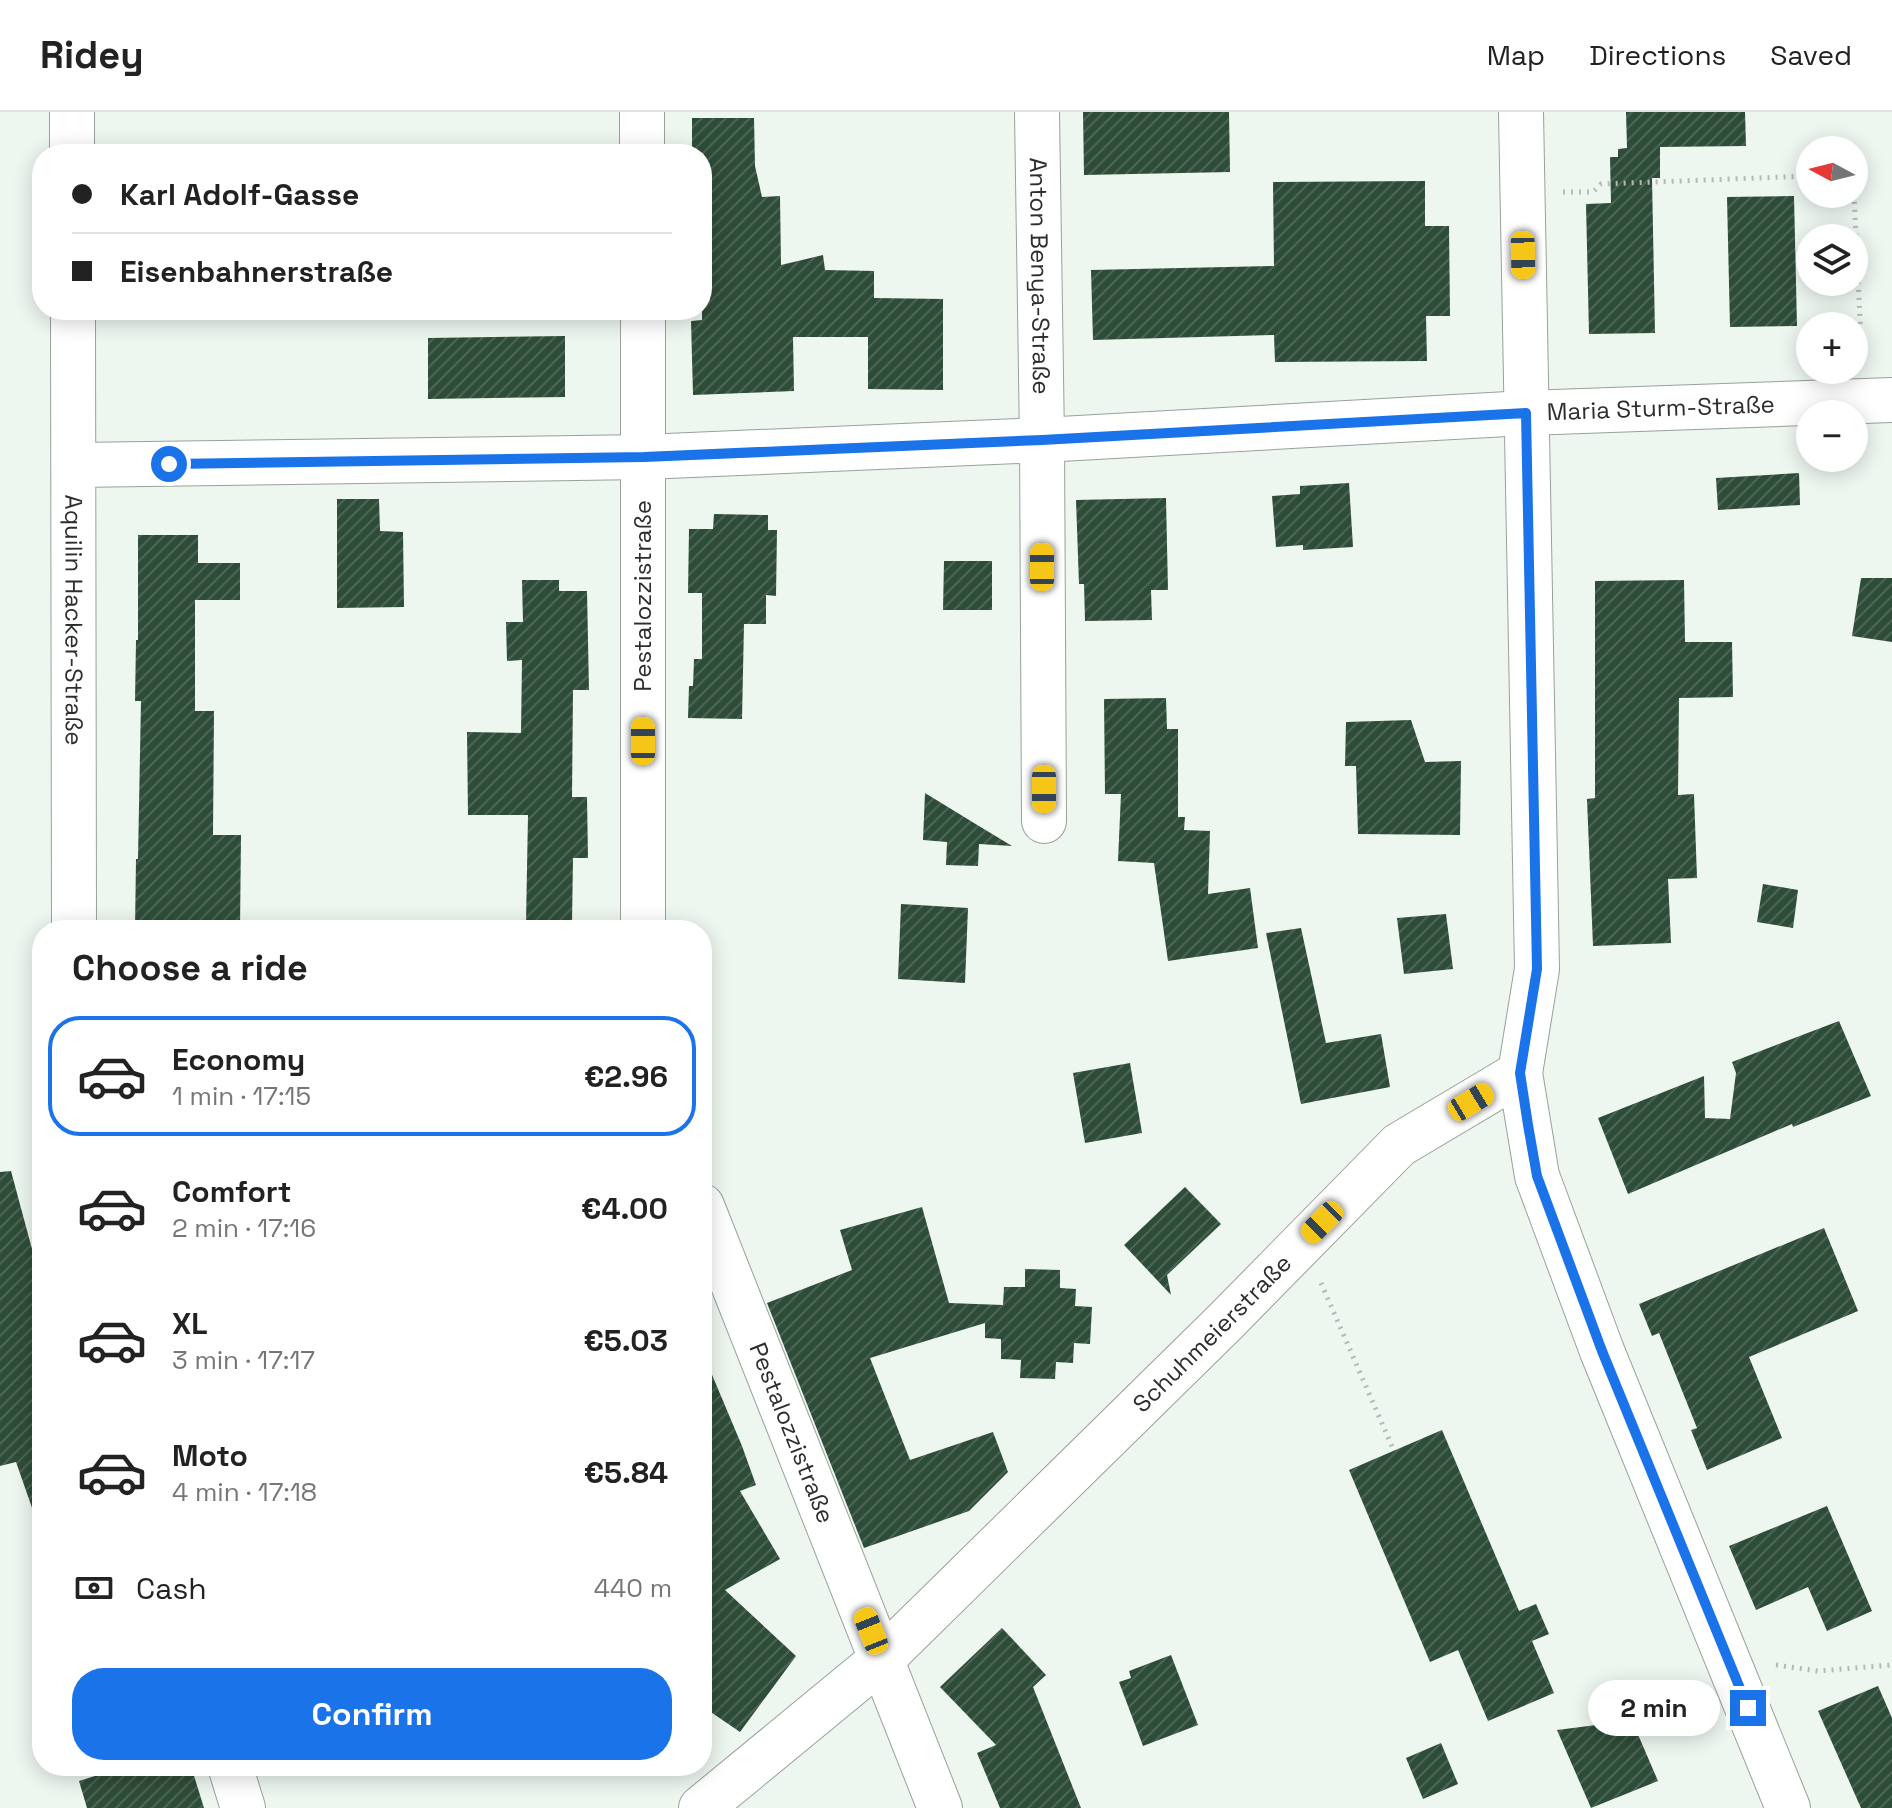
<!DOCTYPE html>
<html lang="en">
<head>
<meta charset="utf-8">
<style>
  :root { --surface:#fff; --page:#f2f2f2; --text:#222; --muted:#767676; --line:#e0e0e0; --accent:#1a73e8 }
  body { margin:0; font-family:"Space Grotesk",sans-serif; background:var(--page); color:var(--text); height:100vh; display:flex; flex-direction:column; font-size:30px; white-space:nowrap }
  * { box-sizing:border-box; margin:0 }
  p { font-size:26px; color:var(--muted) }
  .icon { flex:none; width:44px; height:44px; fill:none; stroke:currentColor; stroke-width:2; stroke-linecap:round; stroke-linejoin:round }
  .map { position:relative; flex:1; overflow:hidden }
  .side { position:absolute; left:32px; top:808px; width:680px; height:856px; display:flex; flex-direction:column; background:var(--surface); border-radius:32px; box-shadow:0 4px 20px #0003 }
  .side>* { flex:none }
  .hud { position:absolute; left:32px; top:32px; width:680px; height:176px; border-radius:32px; box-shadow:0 4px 20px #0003; display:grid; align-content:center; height:176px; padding:0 40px; background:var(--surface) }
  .needle { width:52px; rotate:277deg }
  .tools { position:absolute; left:1796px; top:24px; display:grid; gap:16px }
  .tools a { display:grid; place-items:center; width:72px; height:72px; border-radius:50%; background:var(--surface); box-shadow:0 4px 20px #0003; font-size:40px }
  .end { position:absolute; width:36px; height:36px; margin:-18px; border:10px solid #1a73e8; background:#fff; box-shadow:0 0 0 4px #fff }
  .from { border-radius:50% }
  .bubble { position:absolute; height:56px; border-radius:28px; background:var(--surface); box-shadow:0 4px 20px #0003; font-size:26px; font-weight:700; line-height:56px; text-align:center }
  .car { position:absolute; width:24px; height:48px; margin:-24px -12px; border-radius:10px; box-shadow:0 0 6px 2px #0007; background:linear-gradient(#f5c518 24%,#345 0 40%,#f5c518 0 76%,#345 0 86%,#f5c518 0) }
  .hud b { display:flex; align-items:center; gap:28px; height:76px; font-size:30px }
  .hud b+b { border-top:2px solid var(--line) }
  .hud i { width:20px; height:20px; background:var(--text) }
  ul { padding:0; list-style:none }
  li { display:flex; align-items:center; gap:24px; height:120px; margin:0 16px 12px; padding:0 24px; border:4px solid transparent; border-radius:32px }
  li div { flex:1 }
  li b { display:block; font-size:30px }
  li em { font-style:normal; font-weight:700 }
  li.selected { border-color:var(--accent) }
  li>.icon { width:72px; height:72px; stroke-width:1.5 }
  h2 { padding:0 40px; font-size:36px; line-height:96px }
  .pay { display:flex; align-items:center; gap:20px; height:88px; padding:0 40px; font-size:30px }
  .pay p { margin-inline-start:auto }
  .button { display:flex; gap:16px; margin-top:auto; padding:16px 40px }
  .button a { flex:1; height:92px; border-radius:32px; background:var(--accent); color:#fff; font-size:32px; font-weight:700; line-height:92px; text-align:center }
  header { display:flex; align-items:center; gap:48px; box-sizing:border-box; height:112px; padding:0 40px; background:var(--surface); border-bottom:2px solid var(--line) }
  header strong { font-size:38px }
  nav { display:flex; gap:44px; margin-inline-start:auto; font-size:28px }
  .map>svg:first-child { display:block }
  .building { fill:url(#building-hatch) }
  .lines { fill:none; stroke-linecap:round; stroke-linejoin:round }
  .street-casing { stroke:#98a19a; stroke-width:46 }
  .path { stroke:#b2bab5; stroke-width:5; stroke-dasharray:2 6; stroke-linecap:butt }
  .street { stroke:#fff; stroke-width:44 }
  .route { stroke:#1a73e8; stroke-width:10 }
  .labels { text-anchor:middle; stroke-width:8; stroke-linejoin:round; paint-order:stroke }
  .street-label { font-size:24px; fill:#2b2f2c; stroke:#fff }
</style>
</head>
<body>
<header>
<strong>Ridey</strong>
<nav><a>Map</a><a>Directions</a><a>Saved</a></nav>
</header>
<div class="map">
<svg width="1892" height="1696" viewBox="0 0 1892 1696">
  <defs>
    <pattern id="building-hatch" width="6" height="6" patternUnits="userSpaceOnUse" patternTransform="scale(2)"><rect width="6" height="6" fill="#2e4d38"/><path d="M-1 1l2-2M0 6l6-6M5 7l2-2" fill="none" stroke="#4b6453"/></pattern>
  </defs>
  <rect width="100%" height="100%" fill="#edf7f0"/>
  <!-- building -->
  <g class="building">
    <path d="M1083,0h146l1,60 -146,3z"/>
    <path d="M1626,0h119l1,34 -86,1v31h-8l3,155 -66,1 -3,-130 25,-1 -1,-46h8v-8l9,-1z"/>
    <path d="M692,6h62l1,48 7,31 18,-1 1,69 42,-10 2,15 49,1v27l69,1v91l-75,-1v-52h-75l1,54 -101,4 -2,-74 11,-1v-166h-10z"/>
    <path d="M1425,69v45h24l1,90h-24l1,45 -152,1 -1,-27 -181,5 -2,-70 183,-4 -1,-84z"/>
    <path d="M1794,84l3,130 -67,1 -3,-130z"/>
    <path d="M565,224v61l-137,2v-61z"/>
    <path d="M1799,361l1,32 -82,5 -2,-32z"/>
    <path d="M1349,371l4,64 -50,3v-5l-27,2 -4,-51 28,-2v-8z"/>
    <path d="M1166,386l2,92h-17l1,30 -67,1 -1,-37h-5l-3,-84z"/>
    <path d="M337,387h42l1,32 23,1 1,75 -67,1z"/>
    <path d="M714,402l54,1v15h9l-1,66 -10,-1v29h-22l-2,95 -54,-1 1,-32h4l1,-27h8v-66h-14l1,-64h24z"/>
    <path d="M138,423h60v28h42v37h-45v111h19l-1,124h28l-1,95h-105l1,-71h2l3,-158h-6l1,-61h2z"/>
    <path d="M944,449h48v49h-49z"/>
    <path d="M1861,466h31v64l-40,-6z"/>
    <path d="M522,468h37v11h28l2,99h-16l-1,107h15l1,61h-15l-1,66 -46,-1 2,-108h-60l-1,-83 54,1 1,-73 -15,1 -1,-39h17z"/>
    <path d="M1684,468l1,62h47l1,55 -54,1 -1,97 16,-1 3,84 -29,1 3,64 -78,3 -6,-147 8,-1v-217z"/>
    <path d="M1166,586l1,31h11v88h7l-1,13 26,1 -2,63 42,-6 8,60 -90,13 -14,-98 -36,-2 3,-67h-16l-1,-95z"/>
    <path d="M1411,608l14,42 36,-1 -1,74 -102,-1 -2,-68h-11l1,-44z"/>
    <path d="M925,681l49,30 38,23 -33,-2 -1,22 -32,-1 1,-23 -24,-2z"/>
    <path d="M1763,772l35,6 -5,38 -36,-6z"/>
    <path d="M901,792l67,4 -3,75 -67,-4z"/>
    <path d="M1446,802l7,55 -49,5 -7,-56z"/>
    <path d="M1301,816l25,115 55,-9 9,53 -89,17 -35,-171z"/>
    <path d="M1839,909l32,75 -78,31 -1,-3 -164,70 -30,-76 106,-42 1,42 25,1 6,-46 -4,-11z"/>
    <path d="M1130,951l12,70 -57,10 -12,-70z"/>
    <path d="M11,1059l31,115v235l-5,1 -21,-60 -16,4v-294z"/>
    <path d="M1185,1075l36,37 -54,51 4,20 -47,-50z"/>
    <path d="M922,1095l27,96 54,2 1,-18h21v-18l35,1v18l16,1 -1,17 17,1 -2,37 -16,-1 -1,20 -17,-1 -1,17 -35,-1 1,-18 -20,-1v-20l-16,-1v-15l-115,35 40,102 83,-28 15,40 -39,39 -105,37 -97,-245 85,-33 -12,-40z"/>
    <path d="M1824,1116l34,83 -109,46 33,81 -75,32 -16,-40 6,-2 -38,-95 -7,3 -13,-32z"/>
    <path d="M702,1239l40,95 14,39 -16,6 40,68 -55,31 71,66 -56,76 -38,-26z"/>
    <path d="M1442,1318l77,181 17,-7 13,30 -17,7 22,52 -66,28 -30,-71 -28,12 -81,-192z"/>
    <path d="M1827,1394l45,105 -45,20 -19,-44 -52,23 -27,-64z"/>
    <path d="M1002,1516l44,47 -13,12 48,121h-81l-23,-55 19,-8 -56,-58z"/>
    <path d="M1171,1543l27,70 -55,21 -24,-64 12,-4 -2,-7z"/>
    <path d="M1878,1574l14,32v90h-31l-43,-97z"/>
    <path d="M1612,1611l5,7 16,-7 25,58 -67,27 -34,-78z"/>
    <path d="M1441,1631l17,41 -35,15 -17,-41z"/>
    <path d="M127,1654h64l13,42h-117l-8,-27z"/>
  </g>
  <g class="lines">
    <defs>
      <g id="street">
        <path d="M72,0v42"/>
        <path d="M642,0v42"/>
        <path id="s1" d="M1037,0l5,328 2,381"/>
        <path d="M1521,0l16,857 -17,104 17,103 65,175 186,457"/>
        <path id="s2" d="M73,198l1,620"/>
        <path id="s3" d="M74,353l570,-8 398,-17 484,-27 366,-13"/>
        <path d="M643,818v-620"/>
        <path id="s4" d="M702,1094l238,602"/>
        <path d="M230,1654l13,42"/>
        <path id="s5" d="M701,1696l181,-149 343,-337 174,-177 121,-72"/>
      </g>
    </defs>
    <!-- street casing -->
    <use href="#street" class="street-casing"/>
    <!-- path -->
    <g class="path">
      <path d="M1563,80h30l8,-8 209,-8"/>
      <path d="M1854,82l8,167"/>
      <path d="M1321,1171l73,168"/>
      <path d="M1776,1553l42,6 74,-6"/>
    </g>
    <!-- street -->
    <use href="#street" class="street"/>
  </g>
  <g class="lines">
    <!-- route -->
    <path class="route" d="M169,352l475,-7 398,-17 484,-27 11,556 -17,104 8,52 9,51 65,175 146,357"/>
  </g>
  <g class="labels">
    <!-- street labels -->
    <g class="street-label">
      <text dy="8" stroke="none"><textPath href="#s1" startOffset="164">Anton Benya-Straße</textPath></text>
      <text dy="8" stroke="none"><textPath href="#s3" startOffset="1588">Maria Sturm-Straße</textPath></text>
      <text transform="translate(643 484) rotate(-90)" y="8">Pestalozzistraße</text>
      <text dy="8" stroke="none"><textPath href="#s2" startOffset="310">Aquilin Hacker-Straße</textPath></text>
      <text dy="8" stroke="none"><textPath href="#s5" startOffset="698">Schuhmeierstraße</textPath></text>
      <text dy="8" stroke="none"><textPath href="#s4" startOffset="244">Pestalozzistraße</textPath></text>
    </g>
  </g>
</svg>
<div class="tools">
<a><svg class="needle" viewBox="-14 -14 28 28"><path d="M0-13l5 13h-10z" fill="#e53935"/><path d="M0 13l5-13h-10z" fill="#767676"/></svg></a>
<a><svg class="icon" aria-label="layers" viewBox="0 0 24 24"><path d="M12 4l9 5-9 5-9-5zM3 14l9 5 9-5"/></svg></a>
<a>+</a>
<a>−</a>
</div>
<i class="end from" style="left:169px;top:352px"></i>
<i class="end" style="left:1748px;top:1596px"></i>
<div class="bubble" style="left:1588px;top:1568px;width:132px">2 min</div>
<i class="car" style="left:1523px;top:143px;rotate:179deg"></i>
<i class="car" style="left:1042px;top:455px;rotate:0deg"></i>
<i class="car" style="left:643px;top:629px;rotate:0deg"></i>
<i class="car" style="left:1044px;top:677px;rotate:180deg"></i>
<i class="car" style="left:1471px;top:990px;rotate:59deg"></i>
<i class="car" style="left:1322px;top:1110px;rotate:225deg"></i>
<i class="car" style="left:871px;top:1519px;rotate:338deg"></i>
<div class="hud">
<b><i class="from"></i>Karl Adolf-Gasse</b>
<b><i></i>Eisenbahnerstraße</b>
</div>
<section class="side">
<h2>Choose a ride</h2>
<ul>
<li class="selected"><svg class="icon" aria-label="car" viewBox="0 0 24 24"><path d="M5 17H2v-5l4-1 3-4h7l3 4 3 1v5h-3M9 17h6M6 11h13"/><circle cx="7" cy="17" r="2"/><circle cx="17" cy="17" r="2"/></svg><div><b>Economy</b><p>1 min · 17:15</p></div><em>€2.96</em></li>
<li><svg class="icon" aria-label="car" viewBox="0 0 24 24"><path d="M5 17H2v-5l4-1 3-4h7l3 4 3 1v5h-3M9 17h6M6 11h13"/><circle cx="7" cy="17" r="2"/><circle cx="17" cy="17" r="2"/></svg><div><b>Comfort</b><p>2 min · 17:16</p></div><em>€4.00</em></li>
<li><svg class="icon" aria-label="car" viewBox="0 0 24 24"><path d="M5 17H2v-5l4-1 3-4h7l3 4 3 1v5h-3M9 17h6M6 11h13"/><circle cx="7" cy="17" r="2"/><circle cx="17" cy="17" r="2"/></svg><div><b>XL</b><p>3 min · 17:17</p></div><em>€5.03</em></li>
<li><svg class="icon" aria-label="car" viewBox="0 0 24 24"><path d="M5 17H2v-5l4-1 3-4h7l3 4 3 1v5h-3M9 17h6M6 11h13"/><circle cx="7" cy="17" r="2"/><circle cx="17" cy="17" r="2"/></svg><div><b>Moto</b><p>4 min · 17:18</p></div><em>€5.84</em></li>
</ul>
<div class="pay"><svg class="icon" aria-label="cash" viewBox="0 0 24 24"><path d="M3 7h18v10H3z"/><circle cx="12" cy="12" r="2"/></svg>Cash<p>440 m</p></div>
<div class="button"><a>Confirm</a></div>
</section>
</div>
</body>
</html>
